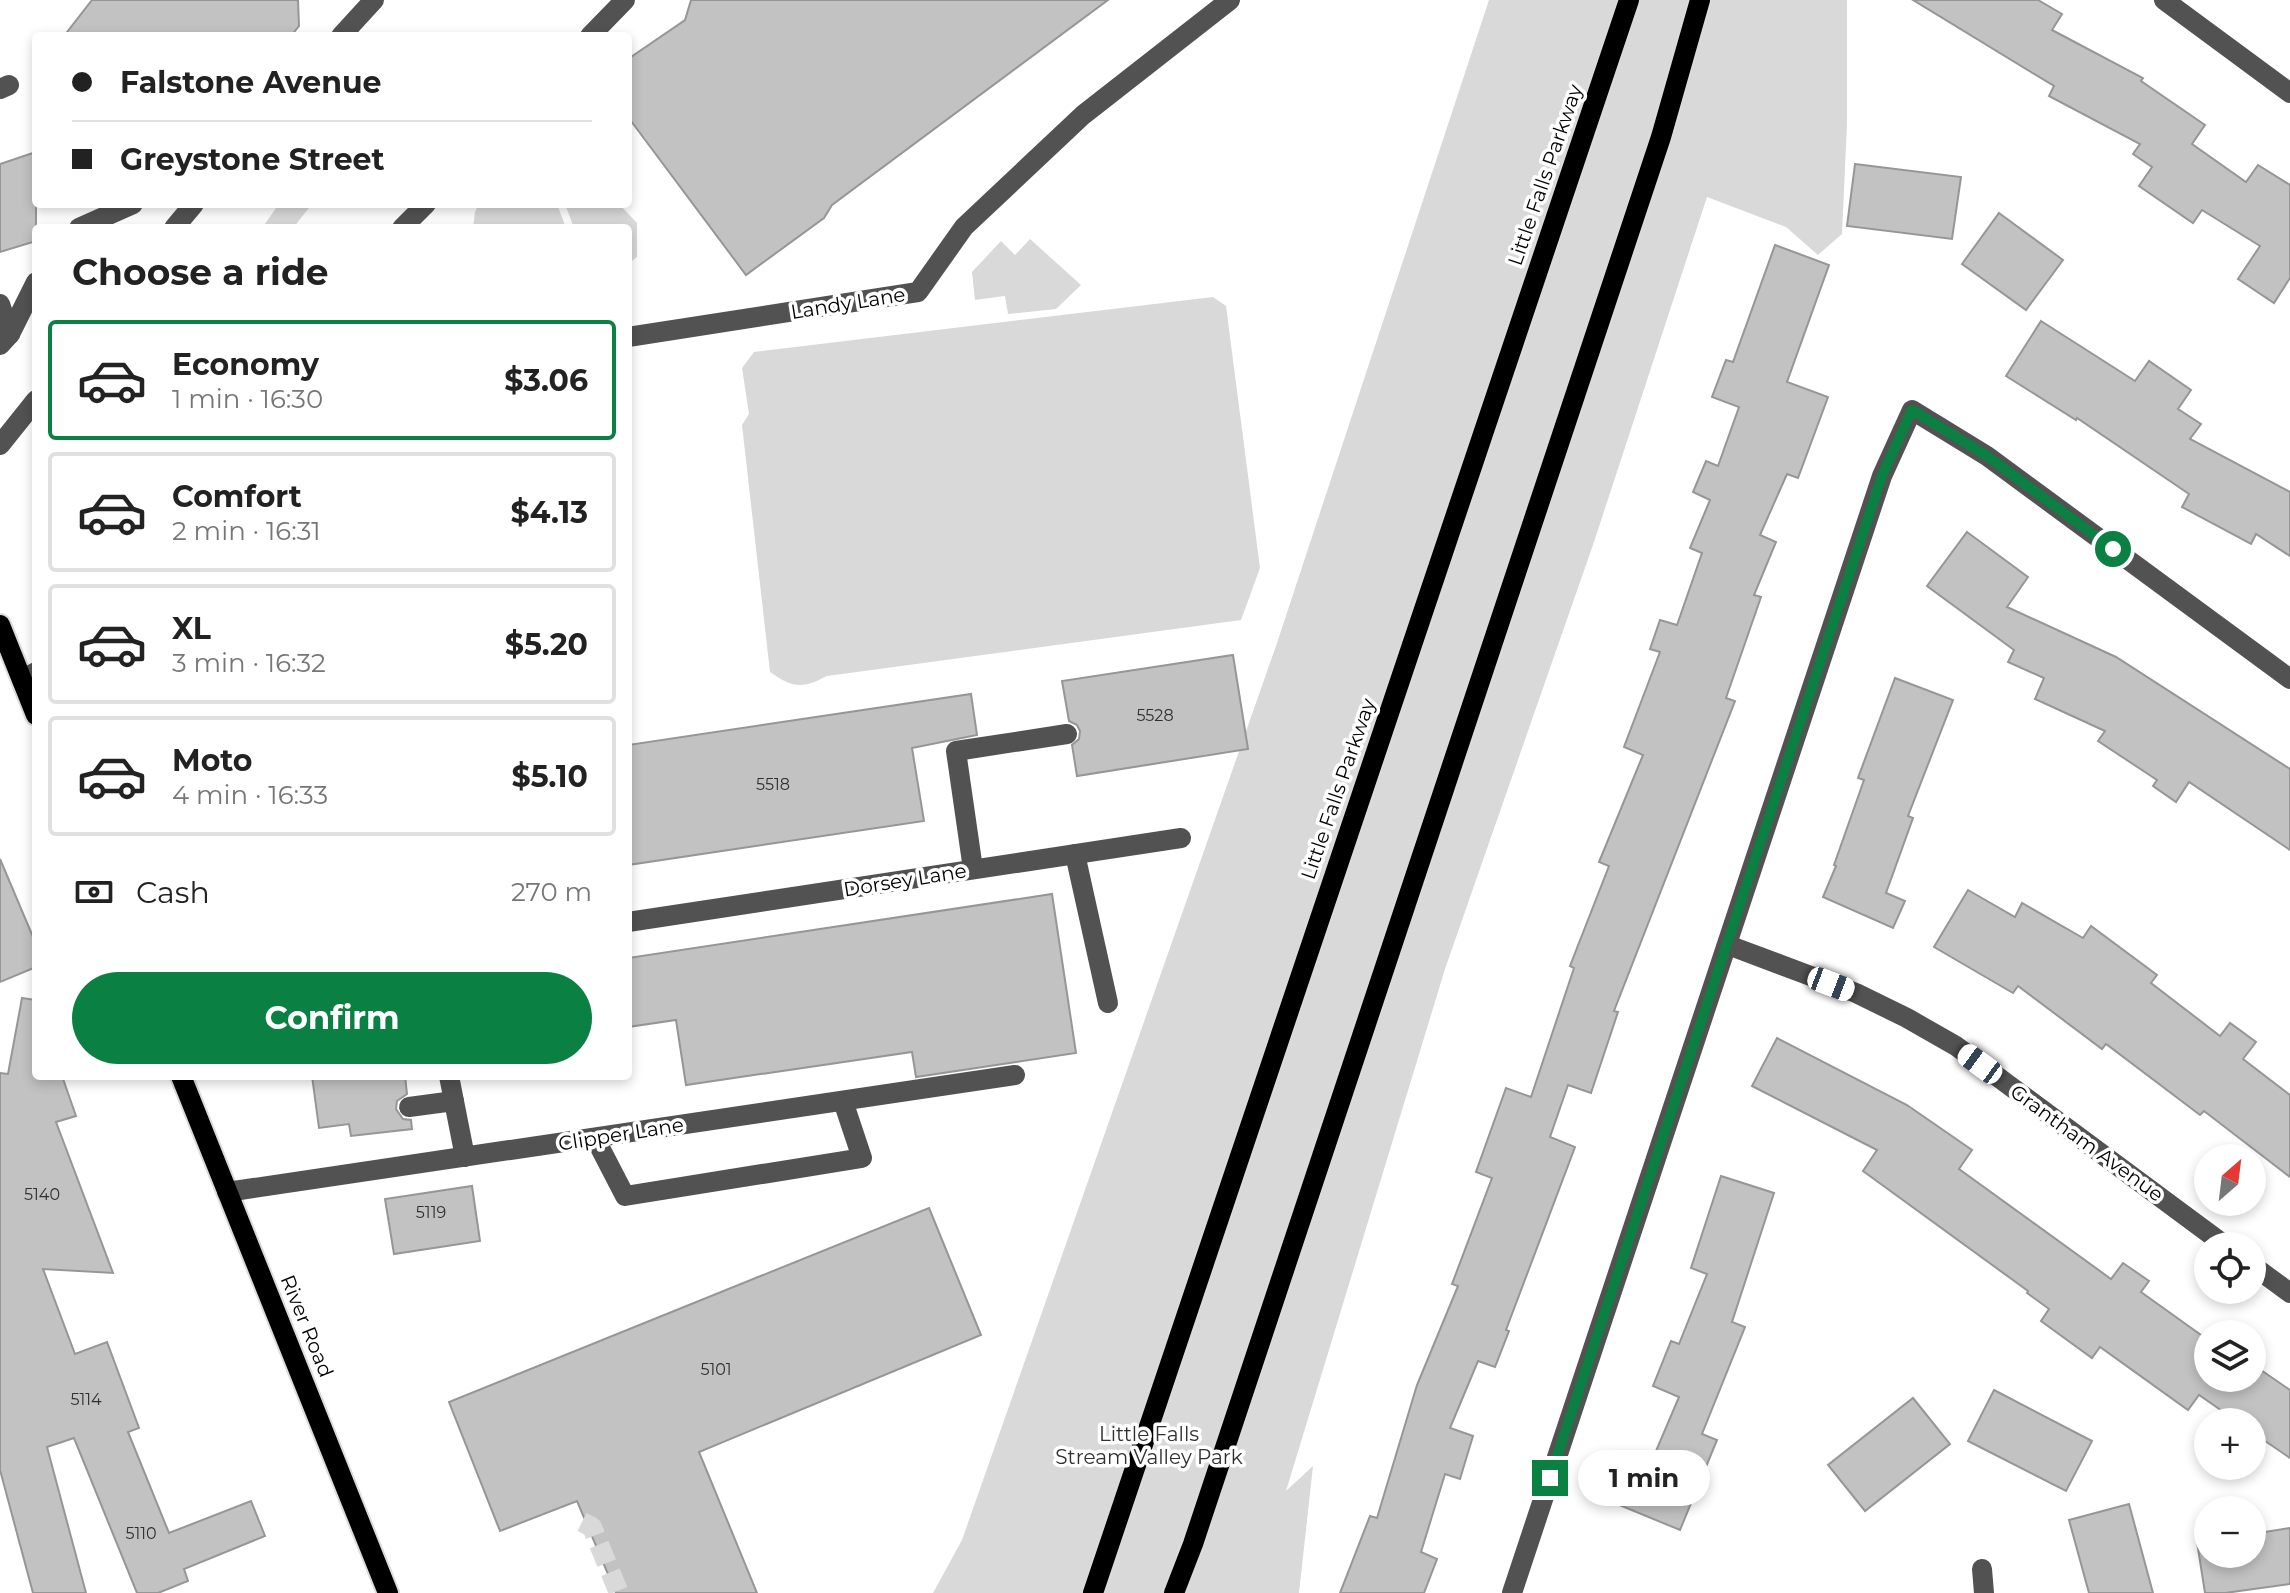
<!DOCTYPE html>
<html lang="en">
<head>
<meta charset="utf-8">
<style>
  :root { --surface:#fff; --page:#f6f6f6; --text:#222; --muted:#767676; --line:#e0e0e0; --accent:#0b8043 }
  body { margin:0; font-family:Montserrat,sans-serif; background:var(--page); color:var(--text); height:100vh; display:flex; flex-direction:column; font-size:30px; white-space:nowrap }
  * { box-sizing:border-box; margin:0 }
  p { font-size:26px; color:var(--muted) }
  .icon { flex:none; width:44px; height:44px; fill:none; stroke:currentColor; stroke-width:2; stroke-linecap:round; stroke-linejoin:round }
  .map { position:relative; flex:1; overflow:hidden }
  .drawer { position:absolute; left:32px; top:224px; width:600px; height:856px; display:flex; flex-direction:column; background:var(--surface); border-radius:8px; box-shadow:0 4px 12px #0003 }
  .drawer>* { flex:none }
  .guide { position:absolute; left:32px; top:32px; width:600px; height:176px; border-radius:8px; box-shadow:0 4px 12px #0003; display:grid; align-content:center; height:176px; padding:0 40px; background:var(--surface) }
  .needle { width:52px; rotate:28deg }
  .tools { position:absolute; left:2194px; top:1144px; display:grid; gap:16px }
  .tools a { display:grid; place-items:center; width:72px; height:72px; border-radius:50%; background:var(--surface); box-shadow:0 4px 12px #0003; font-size:40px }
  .end { position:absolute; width:36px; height:36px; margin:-18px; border:10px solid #0b8043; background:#fff; box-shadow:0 0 0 4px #fff }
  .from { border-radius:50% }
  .bubble { position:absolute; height:56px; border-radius:28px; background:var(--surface); box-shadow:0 4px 12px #0003; font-size:26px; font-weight:700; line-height:56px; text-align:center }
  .car { position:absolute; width:24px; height:48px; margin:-24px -12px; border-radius:10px; box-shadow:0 0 6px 2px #0007; background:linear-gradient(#fff 24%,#345 0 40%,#fff 0 76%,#345 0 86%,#fff 0) }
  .guide b { display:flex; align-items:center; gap:28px; height:76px; font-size:30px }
  .guide b+b { border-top:2px solid var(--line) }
  .guide i { width:20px; height:20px; background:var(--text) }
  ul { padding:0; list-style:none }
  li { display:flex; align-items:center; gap:24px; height:120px; margin:0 16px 12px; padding:0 24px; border:4px solid var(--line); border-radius:8px }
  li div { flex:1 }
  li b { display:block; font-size:30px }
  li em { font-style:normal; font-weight:700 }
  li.current { border-color:var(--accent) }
  li>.icon { width:72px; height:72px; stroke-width:1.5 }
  h2 { padding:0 40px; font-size:36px; line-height:96px }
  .pay { display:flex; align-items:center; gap:20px; height:88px; padding:0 40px; font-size:30px }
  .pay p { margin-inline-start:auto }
  .cta { display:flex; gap:16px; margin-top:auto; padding:16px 40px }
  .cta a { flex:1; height:92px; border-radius:48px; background:var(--accent); color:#fff; font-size:32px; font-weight:700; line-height:92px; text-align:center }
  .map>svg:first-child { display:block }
  .green { fill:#d9d9d9 }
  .building { fill:#c2c2c2; stroke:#969696; stroke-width:2 }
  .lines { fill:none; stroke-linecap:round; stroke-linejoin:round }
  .minor-tunnel { stroke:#d9d9d9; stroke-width:20; stroke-dasharray:20 10; stroke-linecap:butt }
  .major-casing { stroke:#dbdbdb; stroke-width:24 }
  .minor { stroke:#525252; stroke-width:20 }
  .major { stroke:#000; stroke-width:20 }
  .route { stroke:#0b8043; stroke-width:10 }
  .labels { text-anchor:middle; stroke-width:7; stroke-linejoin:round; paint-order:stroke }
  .number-label { font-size:16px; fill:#303030 }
  .street-label { font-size:20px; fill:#000; stroke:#fff }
  .park-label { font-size:20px; fill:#303030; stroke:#fff }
</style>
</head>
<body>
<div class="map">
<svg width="2290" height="1593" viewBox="0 0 2290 1593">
  <rect width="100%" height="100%" fill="#fff"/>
  <!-- green -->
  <g class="green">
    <path d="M1489,0h358v124l-5,110 -24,21 -32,-28 -79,-30 -113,345 -149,427 -159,522 27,-25 -14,127h-366l29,-53 315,-897z"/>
    <path d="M279,204h33l-19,24h-31z"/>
    <path d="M479,204h78l9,24h-93l2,-16z"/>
    <path d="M565,204h54l18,19v34l-9,7v-36h-54z"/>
    <path d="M1030,239l51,46 -25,24 -48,5 -3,-18 -30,4 -3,-28 29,-31 14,14z"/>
    <path d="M1213,297l13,9 34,262 -19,52 -414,56c-25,13 -34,12 -57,-4l-28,-247 7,-11 -7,-46 12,-16z"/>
  </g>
  <!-- building -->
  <g class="building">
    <path d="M92,0h206l1,26 -8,10h-227z"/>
    <path d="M691,0h417l-276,205 -8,13 -78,57 -118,-158v-58l57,-39z"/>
    <path d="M1913,0h125l24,14 -10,16 91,48 -2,3 64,44 -13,19 54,38 12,-17 32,20v93l-16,25 -36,-24 22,-33 -58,-36 -9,13 -54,-37 13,-19 -19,-13 7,-10 -91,-48 5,-10z"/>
    <path d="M36,152v89l-36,11v-88z"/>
    <path d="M1855,164l106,13 -9,62 -105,-13z"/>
    <path d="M1999,213l64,47 -37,50 -64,-46z"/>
    <path d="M1775,245l54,20 -42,117 41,15 -30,81 -11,-4 -27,61 16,7 -22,53 7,2 -35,101 9,3 -121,310 4,1 -27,81 -23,-8 -18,52 25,10 -69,183 3,1 -14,36 -17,-6 -28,67 23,8 -13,43 -15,-5 -24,78 16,7 -13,34h-84l30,-77 7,2 40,-133 41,-99 -6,-2 40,-106 -16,-6 30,-84 25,9 43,-129 -4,-2 39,-100 -10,-4 44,-107 -19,-8 36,-95 -10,-3 10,-29 17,5 25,-72 -12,-5 20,-48 -17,-8 13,-31 12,5 21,-59 -27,-10 14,-37 7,2z"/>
    <path d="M2041,321l94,60 14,-20 42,29 -13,19 23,15 -11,15 100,53v64l-34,-22 -5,10 -69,-37 7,-13 -112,-76 -1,2 -70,-44z"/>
    <path d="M1967,532l61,45 -21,30 109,50 174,112v81l-101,-68 -13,20 -23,-16 4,-6 -59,-39 7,-10 -70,-32 9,-21 -36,-16 6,-12 -87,-64z"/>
    <path d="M1233,655l15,94 -171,27 -5,-31 7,-6 1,-8 -3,-6 -8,-4 -7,-40z"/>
    <path d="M1895,678l58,22 -45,116 5,2 -27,75 19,8 -12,27 -70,-31 13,-31 -2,-1 30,-85 -6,-2z"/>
    <path d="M971,694l6,41 -65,13 12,73 -296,44v-120z"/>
    <path d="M0,859l36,85v23l-36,15z"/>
    <path d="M1968,890l47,27 7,-14 61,35 8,-12 66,49 -6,8 69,53 10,-13 26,19 -13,17 47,36v82l-86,-66 -4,4 -94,-71 -4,5 -84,-63 -5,7 -79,-46z"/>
    <path d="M1052,894l24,159 -160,24 -4,-25 -226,33 -10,-65 -48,7v-69z"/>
    <path d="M22,998l14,2v76h26l14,40 -20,6 57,151 -70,-4 32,85 32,-12 32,86 -11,4 41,101 82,-32 14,35 -81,33 4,12 -30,12h-21l-63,-155 -27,9 39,146h-53l-33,-123v-397l8,1z"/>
    <path d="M1777,1038l130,67 65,45 -13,19 152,110 12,-16 26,18 -8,11 67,48v38h44v-14l38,26v68l-38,-26v-10h-14l-39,-27 -11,15 -88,-63 -8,11 -51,-37 8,-12 -22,-16 1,-2 -165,-120 14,-21 -125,-64z"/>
    <path d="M312,1076h93l2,18 -10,7 -1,8 7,10 8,1 1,9 -61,7 -2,-12 -30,4z"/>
    <path d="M1721,1176l53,17 -42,129 13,5 -43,107 15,6 -37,90 -68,-28 14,-34 19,9 34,-80 -26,-11 18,-45 8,3 28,-70 -16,-6z"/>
    <path d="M472,1186l8,55 -86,13 -9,-55z"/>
    <path d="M929,1208l52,127 -282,117 58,141h-141l-39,-92 -77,30 -51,-129z"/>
    <path d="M1994,1390l98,51 -26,50 -98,-50z"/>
    <path d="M1913,1398l37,46 -85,67 -37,-46z"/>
    <path d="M2129,1504l24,89h-64l-20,-73z"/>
    <path d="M2290,1528v56l-65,9h-20l-8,-51 11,-2v14h44v-20z"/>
  </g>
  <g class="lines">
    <!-- minor-tunnel -->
    <path class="minor-tunnel" d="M582,1522l10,5 27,66"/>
    <defs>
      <g id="major">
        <path d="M0,625l36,90"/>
        <path d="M181,1076l207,517"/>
        <path d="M1093,1593l536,-1593"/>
        <path d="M1174,1593l19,-49 468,-1407 39,-137"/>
      </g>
    </defs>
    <!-- major casing -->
    <use href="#major" class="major-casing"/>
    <!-- minor -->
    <g class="minor">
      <path d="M2164,0l126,93"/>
      <path d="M341,36l33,-36"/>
      <path d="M590,36l35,-36"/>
      <path d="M0,89l9,-4"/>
      <path d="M79,228l54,-24"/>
      <path d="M174,228l20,-24"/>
      <path d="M402,228l24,-24"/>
      <path d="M0,304l10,30 -10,11"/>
      <path d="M10,334l26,-52"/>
      <path d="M628,337l290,-45 46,-65 119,-112 147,-115"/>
      <path d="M0,445l36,-45"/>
      <path d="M22,680l14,-8"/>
      <path d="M1075,854l33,149"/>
      <path d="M973,869l-17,-118 111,-17"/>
      <path d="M628,922l553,-84"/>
      <path d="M1728,945l128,48 51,25 49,28 270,200"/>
      <path d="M449,1076l16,81"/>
      <path d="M409,1107l45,-6"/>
      <path d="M595,1138l30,58 237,-38 -19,-57"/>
      <path d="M227,1192l788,-117"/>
      <path d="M2252,1265l38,28"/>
      <path d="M1982,1569l2,24"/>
      <path d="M1512,1593l370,-1117 30,-66 75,46 303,223"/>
    </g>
    <!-- major -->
    <use href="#major" class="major"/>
  </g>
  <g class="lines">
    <!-- route -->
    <path class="route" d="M1550,1478l332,-1002 30,-66 75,46 126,93"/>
  </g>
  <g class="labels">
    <!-- number labels -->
    <g class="number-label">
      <text x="1155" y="721">5528</text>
      <text x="773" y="790">5518</text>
      <text x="42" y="1200">5140</text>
      <text x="431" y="1218">5119</text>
      <text x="716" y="1375">5101</text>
      <text x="86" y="1405">5114</text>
      <text x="141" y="1539">5110</text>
    </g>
    <!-- street labels -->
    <g class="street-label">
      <text transform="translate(1545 175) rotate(-71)" y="7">Little Falls Parkway</text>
      <text transform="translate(848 303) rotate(-9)" y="7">Landy Lane</text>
      <text transform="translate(1338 789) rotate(-71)" y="7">Little Falls Parkway</text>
      <text transform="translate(905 880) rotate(-9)" y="7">Dorsey Lane</text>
      <text transform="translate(621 1134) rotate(-9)" y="7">Clipper Lane</text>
      <text transform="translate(2087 1143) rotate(36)" y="7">Grantham Avenue</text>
      <text transform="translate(307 1326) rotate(68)" y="7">River Road</text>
    </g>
    <!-- park labels -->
    <g class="park-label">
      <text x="1149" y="1441">Little Falls<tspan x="1149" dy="23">Stream Valley Park</tspan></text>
    </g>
  </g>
</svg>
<div class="tools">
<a><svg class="needle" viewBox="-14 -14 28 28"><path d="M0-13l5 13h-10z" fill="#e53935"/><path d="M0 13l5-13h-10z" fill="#767676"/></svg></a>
<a><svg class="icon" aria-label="locate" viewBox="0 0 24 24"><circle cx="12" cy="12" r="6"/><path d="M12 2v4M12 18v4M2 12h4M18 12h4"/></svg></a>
<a><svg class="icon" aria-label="layers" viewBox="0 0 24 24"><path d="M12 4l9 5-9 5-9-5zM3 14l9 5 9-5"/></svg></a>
<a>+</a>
<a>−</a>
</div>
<i class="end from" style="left:2113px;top:549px"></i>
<i class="end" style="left:1550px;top:1478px"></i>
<div class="bubble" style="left:1578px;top:1450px;width:132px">1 min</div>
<i class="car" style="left:1831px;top:984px;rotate:111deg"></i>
<i class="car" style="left:1980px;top:1064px;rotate:306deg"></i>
<div class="guide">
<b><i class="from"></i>Falstone Avenue</b>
<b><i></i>Greystone Street</b>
</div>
<section class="drawer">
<h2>Choose a ride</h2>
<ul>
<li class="current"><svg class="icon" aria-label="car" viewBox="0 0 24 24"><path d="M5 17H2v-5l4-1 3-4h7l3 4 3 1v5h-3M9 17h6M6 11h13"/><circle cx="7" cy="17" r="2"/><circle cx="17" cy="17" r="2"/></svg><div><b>Economy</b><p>1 min · 16:30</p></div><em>$3.06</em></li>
<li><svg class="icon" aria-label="car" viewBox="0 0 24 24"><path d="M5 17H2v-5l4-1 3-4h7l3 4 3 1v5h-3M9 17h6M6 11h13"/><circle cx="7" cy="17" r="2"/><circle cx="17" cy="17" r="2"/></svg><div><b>Comfort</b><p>2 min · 16:31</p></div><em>$4.13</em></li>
<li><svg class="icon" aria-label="car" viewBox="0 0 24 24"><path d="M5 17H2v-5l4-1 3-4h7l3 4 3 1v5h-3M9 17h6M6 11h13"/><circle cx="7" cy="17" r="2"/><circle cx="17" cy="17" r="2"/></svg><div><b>XL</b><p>3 min · 16:32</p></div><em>$5.20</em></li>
<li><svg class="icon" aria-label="car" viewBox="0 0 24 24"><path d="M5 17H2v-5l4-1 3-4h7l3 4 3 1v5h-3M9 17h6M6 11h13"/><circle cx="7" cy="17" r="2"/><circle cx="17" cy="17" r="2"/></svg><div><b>Moto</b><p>4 min · 16:33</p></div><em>$5.10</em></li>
</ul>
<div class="pay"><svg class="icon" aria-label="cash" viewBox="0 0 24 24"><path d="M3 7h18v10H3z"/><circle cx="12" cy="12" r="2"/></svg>Cash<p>270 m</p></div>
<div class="cta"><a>Confirm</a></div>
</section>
</div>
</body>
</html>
